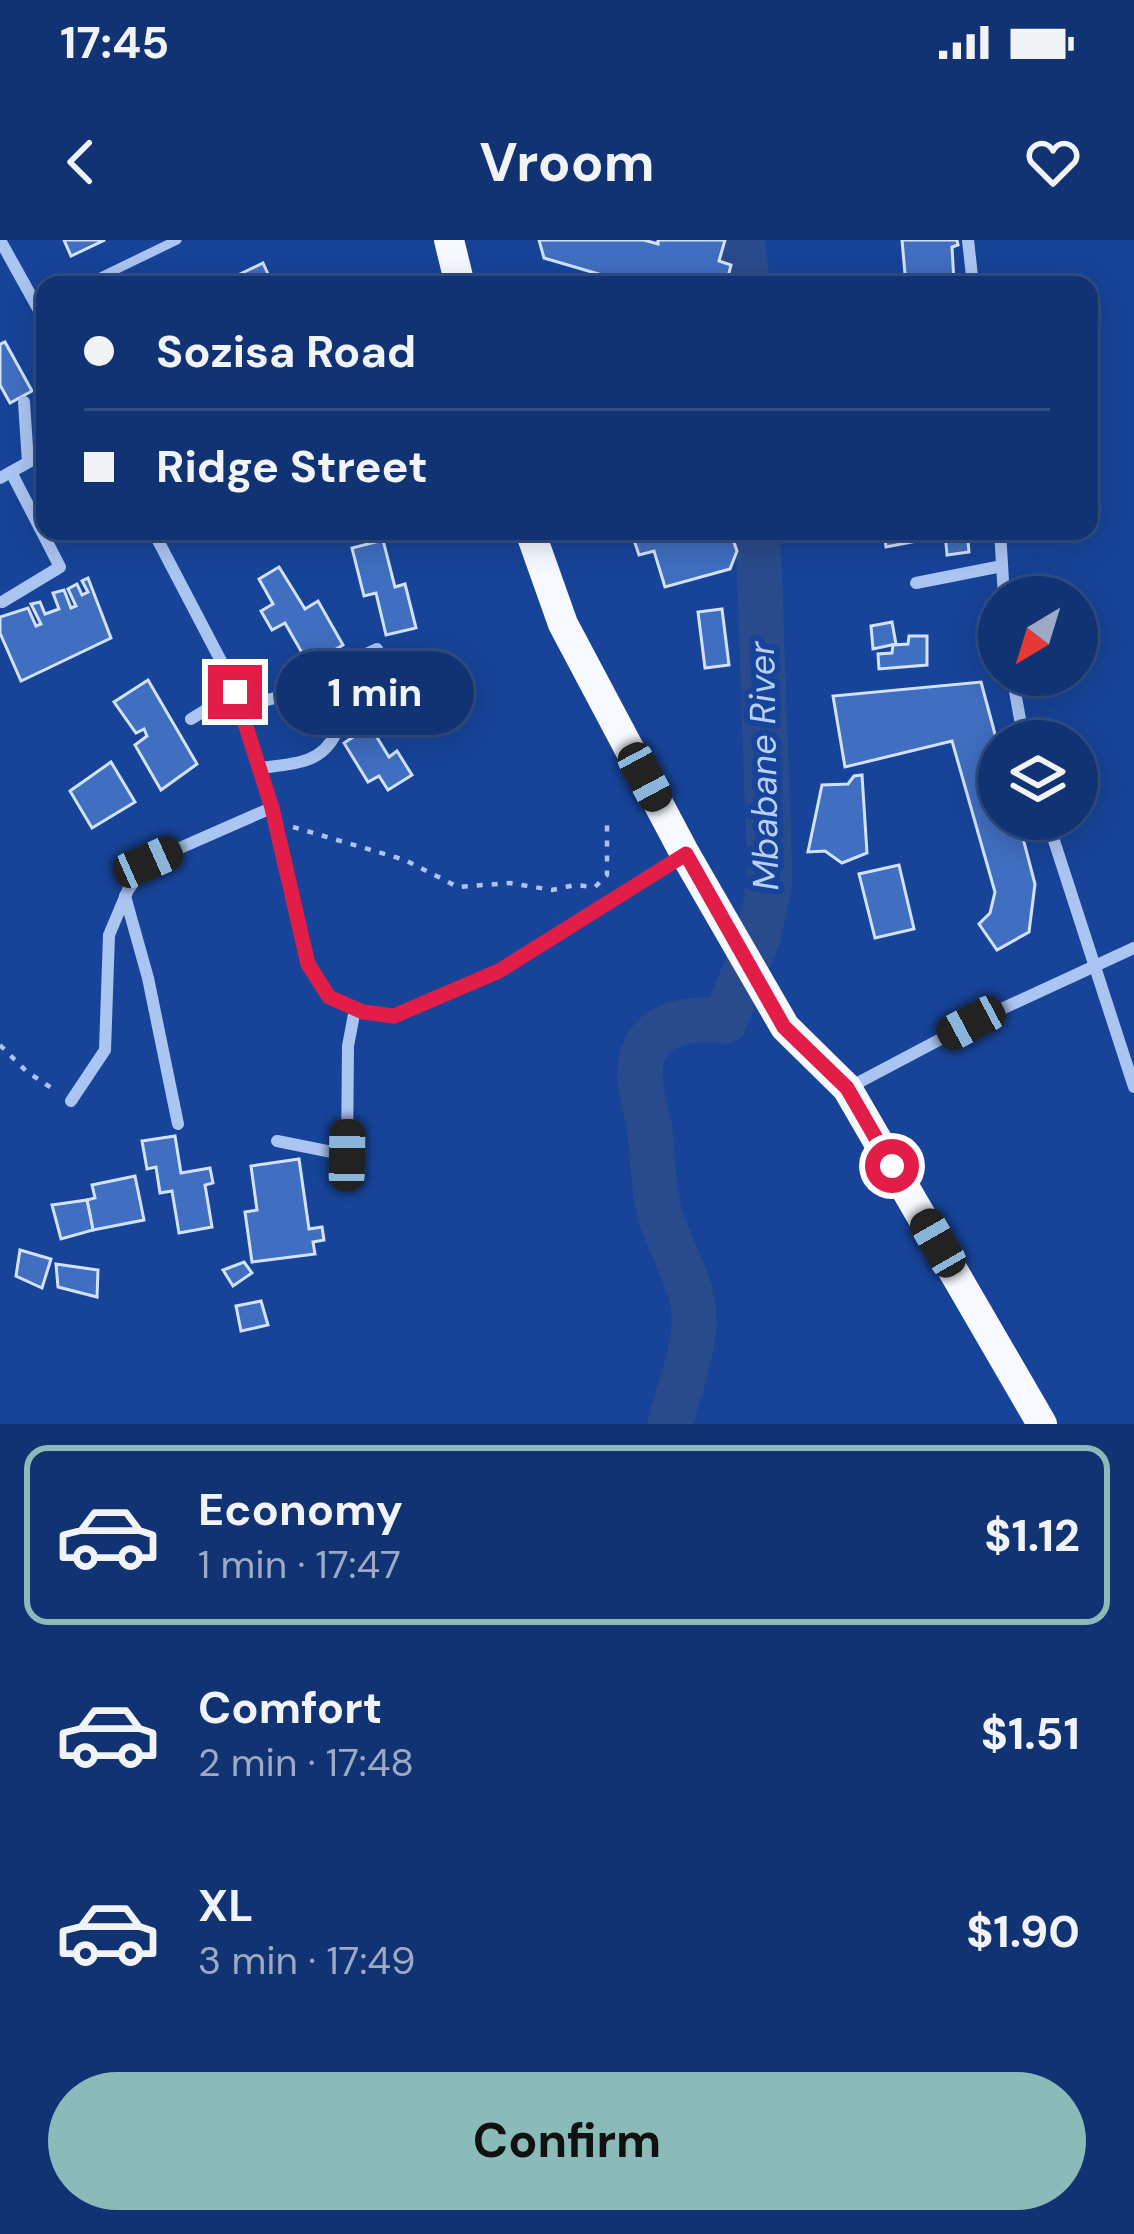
<!DOCTYPE html>
<html lang="en">
<head>
<meta charset="utf-8">
<style>
  :root { --surface:#113373; --page:#1a3b78; --text:#f1f3f6; --muted:#9caac4; --line:#304e85; --accent:#8bbbb9 }
  body { margin:0; font-family:"DM Sans",sans-serif; background:var(--page); color:var(--text); height:100vh; display:flex; flex-direction:column; font-size:45px; white-space:nowrap }
  * { box-sizing:border-box; margin:0 }
  p { font-size:39px; color:var(--muted) }
  .icon { flex:none; width:66px; height:66px; fill:none; stroke:currentColor; stroke-width:2; stroke-linecap:round; stroke-linejoin:round }
  .map { position:relative; height:1184px; overflow:hidden }
  .side { display:flex; flex-direction:column; background:var(--surface); flex:1 }
  .side>* { flex:none }
  .banner { position:absolute; left:36px; top:36px; width:1062px; height:264px; border-radius:24px; box-shadow:0 6px 30px #0003,0 0 0 3px var(--line); display:grid; align-content:center; height:264px; padding:0 48px; background:var(--surface) }
  .needle { width:78px; rotate:218deg }
  .buttons { position:absolute; left:978px; top:336px; display:grid; gap:24px }
  .buttons a { display:grid; place-items:center; width:120px; height:120px; border-radius:50%; background:var(--surface); box-shadow:0 6px 30px #0003,0 0 0 3px var(--line); font-size:60px }
  .end { position:absolute; width:54px; height:54px; margin:-27px; border:15px solid #e11d48; background:#fff; box-shadow:0 0 0 6px #fff }
  .from { border-radius:50% }
  .bubble { position:absolute; height:84px; border-radius:42px; background:var(--surface); box-shadow:0 6px 30px #0003,0 0 0 3px var(--line); font-size:39px; font-weight:700; line-height:84px; text-align:center }
  .car { position:absolute; width:36px; height:72px; margin:-36px -18px; border-radius:15px; box-shadow:0 0 9px 3px #0007; background:linear-gradient(#222 24%,#8ab4d8 0 40%,#222 0 76%,#8ab4d8 0 86%,#222 0) }
  .banner b { display:flex; align-items:center; gap:42px; height:114px; font-size:45px }
  .banner b+b { border-top:3px solid var(--line) }
  .banner i { width:30px; height:30px; background:var(--text) }
  ul { padding:21px 0 0; list-style:none }
  li { display:flex; align-items:center; gap:36px; height:180px; margin:0 24px 18px; padding:0 24px; border:6px solid transparent; border-radius:24px }
  li div { flex:1 }
  li b { display:block; font-size:45px }
  li em { font-style:normal; font-weight:700 }
  li.active { border-color:var(--accent) }
  li>.icon { width:108px; height:108px; stroke-width:1.5 }
  .primary-button { display:flex; gap:24px; margin-top:auto; padding:24px 48px }
  .primary-button a { flex:1; height:138px; border-radius:72px; background:var(--accent); color:#111; font-size:48px; font-weight:700; line-height:138px; text-align:center }
  .status { display:flex; justify-content:space-between; align-items:center; height:84px; padding:0 60px; background:var(--surface); direction:ltr }
  .status svg { height:33px; fill:currentColor }
  header { display:flex; justify-content:space-between; align-items:center; height:156px; padding:0 48px; background:var(--surface); font-size:54px; font-weight:700 }
  .map>svg:first-child { display:block }
  .lines { fill:none; stroke-linecap:round; stroke-linejoin:round }
  .river { stroke:#2a4b8b; stroke-width:45 }
  .building { fill:#406ec0; stroke:#d3e2fc; stroke-width:3 }
  .path { stroke:#abc5f2; stroke-width:4.5; stroke-dasharray:6 9; stroke-linecap:butt }
  .service { stroke:#abc5f2; stroke-width:9 }
  .minor { stroke:#abc5f2; stroke-width:12 }
  .primary { stroke:#f6f9ff; stroke-width:30 }
  .route { stroke:#e11d48; stroke-width:15 }
  .labels { text-anchor:middle; stroke-width:12; stroke-linejoin:round; paint-order:stroke }
  .water-label { font-size:36px; font-style:italic; fill:#b8d0f8; stroke:#174499 }
</style>
</head>
<body>
<div class="status"><b>17:45</b><svg viewBox="0 0 49 12"><path d="M0 12V9h3v3zM5 12V6h3v6zM10 12V3h3v9zM15 12V0h3v12zM26 1h20v11H26zM47 4h2v5h-2z"/></svg></div>
<header><svg class="icon" aria-label="back" viewBox="0 0 24 24"><path d="M15 5l-7 7 7 7"/></svg>Vroom<svg class="icon" aria-label="heart" viewBox="0 0 24 24"><path d="M12 20l-8-8c-3-5 5-10 8-4 3-6 11-1 8 4z"/></svg></header>
<div class="map">
<svg width="1134" height="1184" viewBox="0 0 1134 1184">
  <rect width="100%" height="100%" fill="#174499"/>
  <g class="lines">
    <!-- river -->
    <g class="river">
      <path d="M742,0l6,45"/>
      <path d="M670,1184c8,-31 22,-67 24,-99 2,-39 -21,-70 -32,-104 -9,-28 -9,-63 -12,-91 -3,-18 -10,-37 -10,-55 0,-51 43,-58 85,-54l34,-87 11,-53 -12,-350"/>
    </g>
  </g>
  <!-- building -->
  <g class="building">
    <path d="M64,0h41l-34,16z"/>
    <path d="M539,0h105l14,4v-4h67l-6,21 12,4 -5,20h-90l-92,-27z"/>
    <path d="M902,0h55l1,5 -6,2 2,35 6,3h-54z"/>
    <path d="M263,23l10,22h-33l-4,-9z"/>
    <path d="M5,102l27,49 -22,12 -10,-18v-41z"/>
    <path d="M631,291h99l7,20 -7,18 -65,18 -11,-36 -15,4z"/>
    <path d="M884,291h38v9l-36,7z"/>
    <path d="M945,291h22l2,21 -22,3z"/>
    <path d="M383,300l12,47 10,-3 11,44 -30,7 -10,-42 -12,3 -12,-48z"/>
    <path d="M279,327l26,42 13,-8 25,44 -34,20 -24,-42 -13,7 -11,-19 12,-7 -14,-25z"/>
    <path d="M88,338l23,60 -90,43 -21,-48v-16l28,-9 8,18 5,-2 -10,-20 9,-2 5,12 14,-5 -6,-16 11,-3 7,18 5,-2 -8,-17 9,-5 5,11 6,-3 -6,-11z"/>
    <path d="M722,369l7,56 -24,3 -7,-56z"/>
    <path d="M892,382l4,22 -23,5 -2,-23z"/>
    <path d="M909,396h18v29l-48,4 -1,-15 14,-1 1,-8 15,-1z"/>
    <path d="M389,432l22,33 -17,10 -12,-13 -39,23 -13,-18z"/>
    <path d="M148,440l49,84 -36,26 -26,-45 12,-9 -3,-7 -8,4 -22,-31z"/>
    <path d="M981,442l18,67v70h19l17,65 -6,48 -32,18 -18,-26 11,-11 5,-21 -43,-151 -107,26 -12,-71z"/>
    <path d="M370,486l19,31 8,-6 15,24 -24,15 -9,-14 -11,6 -24,-39z"/>
    <path d="M111,522l24,40 -43,26 -22,-37z"/>
    <path d="M862,535l5,78 -25,10 -17,-12 -17,1 14,-67 26,-1 6,-8z"/>
    <path d="M899,625l15,64 -39,9 -16,-64z"/>
    <path d="M175,896l6,37 29,-5 3,15 -8,2 7,42 -33,6 -7,-42 -12,2 -4,-26 -9,2 -5,-28z"/>
    <path d="M299,919l10,70 13,-2 2,13 -11,2 2,12 -63,8 -7,-50 12,-2 -6,-44z"/>
    <path d="M135,936l9,44 -51,10 -6,-30 8,-2 -3,-13z"/>
    <path d="M87,960l6,30 -32,9 -9,-34z"/>
    <path d="M20,1010l31,9 -9,29 -26,-12z"/>
    <path d="M244,1022l8,11 -19,13 -10,-16z"/>
    <path d="M56,1024l42,6 -1,27 -39,-10z"/>
    <path d="M261,1061l7,24 -27,6 -5,-25z"/>
  </g>
  <g class="lines">
    <!-- path -->
    <g class="path">
      <path d="M293,587l112,33 53,27 52,-4 42,7 23,-5 20,2 12,-12v-53"/>
      <path d="M0,805l26,26 30,20"/>
    </g>
    <!-- service -->
    <path class="service" d="M84,45l93,-45"/>
    <!-- minor -->
    <g class="minor">
      <path d="M0,0l45,81"/>
      <path d="M968,0l5,45"/>
      <path d="M24,162l4,60"/>
      <path d="M0,238l45,-25"/>
      <path d="M153,291l80,153 38,124 37,157 21,32 34,15 31,4 105,-45 186,-117"/>
      <path d="M1000,291l4,66"/>
      <path d="M916,343l86,-17"/>
      <path d="M2,362l58,-35 -49,-95"/>
      <path d="M1012,435l12,66"/>
      <path d="M240,467l35,-9 102,-49"/>
      <path d="M191,479l44,-27"/>
      <path d="M259,528c32,-4 62,-3 77,-35"/>
      <path d="M1047,579l87,268"/>
      <path d="M125,656l23,82 30,146"/>
      <path d="M850,847l121,-64 163,-75"/>
      <path d="M71,861l34,-51 4,-115 19,-45 20,-28 123,-54"/>
      <path d="M277,901l70,14 1,-109 7,-37"/>
    </g>
    <!-- primary -->
    <g class="primary">
      <path d="M449,0l11,45"/>
      <path d="M530,291l33,93 122,230 100,173 62,61 195,336"/>
    </g>
  </g>
  <g class="lines">
    <!-- route -->
    <path class="route" d="M235,452l37,116 36,156 21,33 34,15 31,4 105,-45 187,-117 98,173 63,61 45,78"/>
  </g>
  <g class="labels">
    <!-- water labels -->
    <g class="water-label">
      <text transform="translate(763 526) rotate(-91)" y="13">Mbabane River</text>
    </g>
  </g>
</svg>
<div class="buttons">
<a><svg class="needle" viewBox="-14 -14 28 28"><path d="M0-13l5 13h-10z" fill="#e53935"/><path d="M0 13l5-13h-10z" fill="#9caac4"/></svg></a>
<a><svg class="icon" aria-label="layers" viewBox="0 0 24 24"><path d="M12 4l9 5-9 5-9-5zM3 14l9 5 9-5"/></svg></a>
</div>
<i class="end from" style="left:892px;top:926px"></i>
<i class="end" style="left:235px;top:452px"></i>
<div class="bubble" style="left:276px;top:411px;width:198px">1 min</div>
<i class="car" style="left:645px;top:537px;rotate:152deg"></i>
<i class="car" style="left:148px;top:622px;rotate:66deg"></i>
<i class="car" style="left:971px;top:783px;rotate:242deg"></i>
<i class="car" style="left:347px;top:915px;rotate:1deg"></i>
<i class="car" style="left:938px;top:1003px;rotate:330deg"></i>
<div class="banner">
<b><i class="from"></i>Sozisa Road</b>
<b><i></i>Ridge Street</b>
</div>
</div>
<section class="side">
<ul>
<li class="active"><svg class="icon" aria-label="car" viewBox="0 0 24 24"><path d="M5 17H2v-5l4-1 3-4h7l3 4 3 1v5h-3M9 17h6M6 11h13"/><circle cx="7" cy="17" r="2"/><circle cx="17" cy="17" r="2"/></svg><div><b>Economy</b><p>1 min · 17:47</p></div><em>$1.12</em></li>
<li><svg class="icon" aria-label="car" viewBox="0 0 24 24"><path d="M5 17H2v-5l4-1 3-4h7l3 4 3 1v5h-3M9 17h6M6 11h13"/><circle cx="7" cy="17" r="2"/><circle cx="17" cy="17" r="2"/></svg><div><b>Comfort</b><p>2 min · 17:48</p></div><em>$1.51</em></li>
<li><svg class="icon" aria-label="car" viewBox="0 0 24 24"><path d="M5 17H2v-5l4-1 3-4h7l3 4 3 1v5h-3M9 17h6M6 11h13"/><circle cx="7" cy="17" r="2"/><circle cx="17" cy="17" r="2"/></svg><div><b>XL</b><p>3 min · 17:49</p></div><em>$1.90</em></li>
</ul>
<div class="primary-button"><a>Confirm</a></div>
</section>
</body>
</html>
